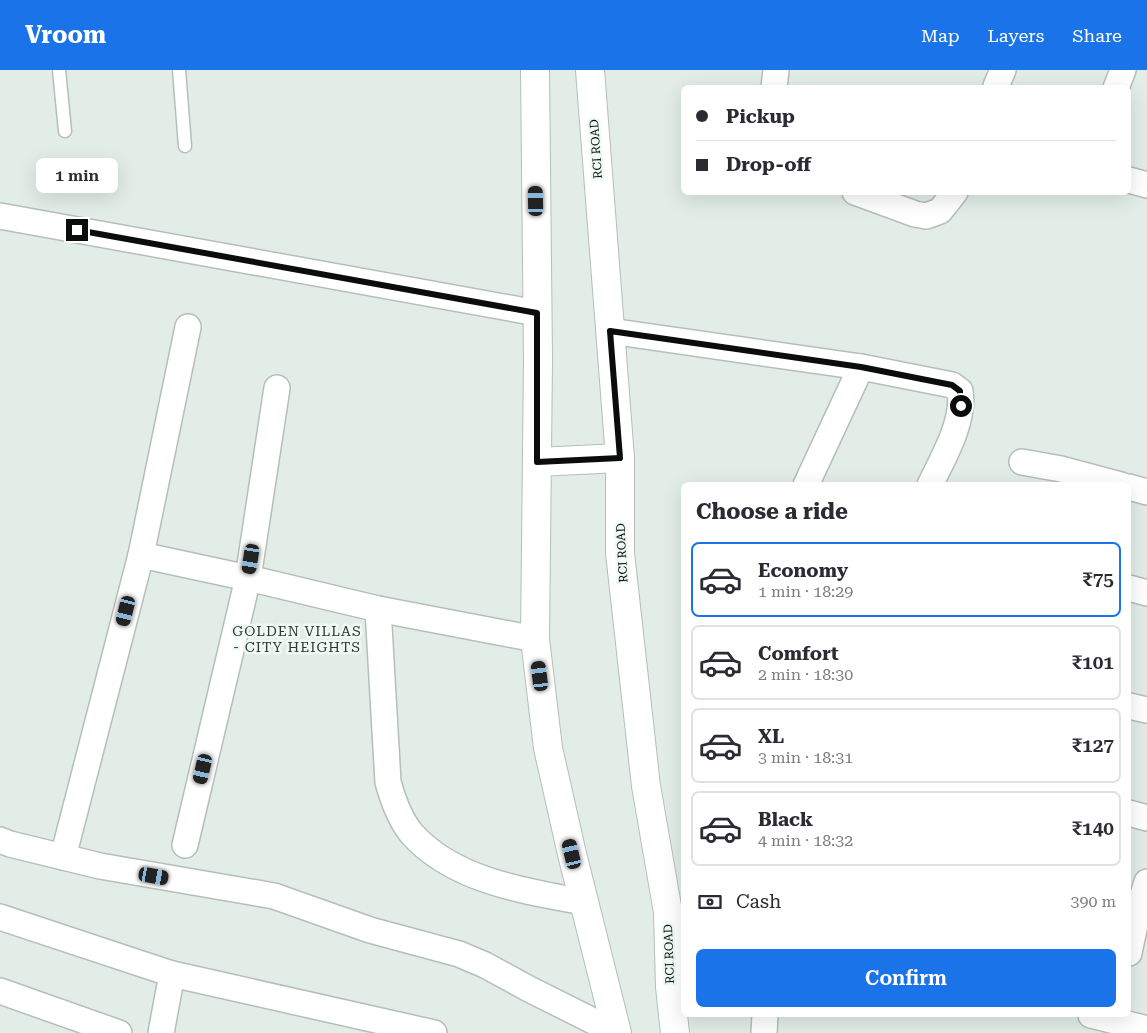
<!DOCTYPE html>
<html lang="en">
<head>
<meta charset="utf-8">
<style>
  :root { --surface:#fff; --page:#f2f2f3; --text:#2b2b33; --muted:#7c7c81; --line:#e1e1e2; --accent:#1a73e8 }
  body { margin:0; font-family:"Roboto Serif",serif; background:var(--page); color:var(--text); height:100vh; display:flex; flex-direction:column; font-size:19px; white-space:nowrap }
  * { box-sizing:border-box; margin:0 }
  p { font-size:16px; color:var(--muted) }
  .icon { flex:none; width:28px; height:28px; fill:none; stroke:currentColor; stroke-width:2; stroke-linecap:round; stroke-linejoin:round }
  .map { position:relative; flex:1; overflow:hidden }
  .panel { position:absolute; left:681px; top:412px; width:450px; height:535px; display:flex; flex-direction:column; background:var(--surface); border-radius:8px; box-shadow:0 5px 20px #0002 }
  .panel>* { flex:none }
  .banner { position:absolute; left:681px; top:15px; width:450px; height:110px; border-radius:8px; box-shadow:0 5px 20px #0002; display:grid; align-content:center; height:110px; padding:0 15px; background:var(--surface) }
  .end { position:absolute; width:22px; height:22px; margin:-11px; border:6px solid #0a0d0c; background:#fff; box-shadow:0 0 0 2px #fff }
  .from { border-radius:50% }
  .bubble { position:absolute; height:35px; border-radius:8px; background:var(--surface); box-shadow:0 5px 20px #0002; font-size:16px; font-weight:600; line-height:35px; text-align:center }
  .car { position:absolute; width:15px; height:30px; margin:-15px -8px; border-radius:6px; box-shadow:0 0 4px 1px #0007; background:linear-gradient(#222 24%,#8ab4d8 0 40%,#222 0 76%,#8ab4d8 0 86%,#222 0) }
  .banner b { display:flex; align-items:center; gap:18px; height:48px; font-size:19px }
  .banner b+b { border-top:1px solid var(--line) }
  .banner i { width:12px; height:12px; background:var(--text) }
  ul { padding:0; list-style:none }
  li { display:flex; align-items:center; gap:15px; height:75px; margin:0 10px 8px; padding:0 5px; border:2px solid var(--line); border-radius:8px }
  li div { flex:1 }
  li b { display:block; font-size:19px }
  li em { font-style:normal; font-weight:600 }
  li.on { border-color:var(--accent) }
  li>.icon { width:45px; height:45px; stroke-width:1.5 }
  h2 { padding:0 15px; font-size:22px; line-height:60px }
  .pay { display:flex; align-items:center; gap:12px; height:55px; padding:0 15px; font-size:19px }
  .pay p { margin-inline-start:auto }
  .action { display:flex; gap:10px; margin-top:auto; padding:10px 15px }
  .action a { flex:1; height:58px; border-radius:8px; background:var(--accent); color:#fff; font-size:20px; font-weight:600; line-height:58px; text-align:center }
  header { display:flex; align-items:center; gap:30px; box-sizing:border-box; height:70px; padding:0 25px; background:var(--accent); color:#fff }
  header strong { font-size:24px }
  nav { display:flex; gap:28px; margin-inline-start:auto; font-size:18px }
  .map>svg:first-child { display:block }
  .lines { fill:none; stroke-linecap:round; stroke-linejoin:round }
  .lane-casing { stroke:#b5bfba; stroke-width:15 }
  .street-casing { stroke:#b5bfba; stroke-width:28 }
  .secondary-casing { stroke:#b5bfba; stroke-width:30 }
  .lane { stroke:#fff; stroke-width:12 }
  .street { stroke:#fff; stroke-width:25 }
  .secondary { stroke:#fff; stroke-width:28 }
  .route { stroke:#0a0d0c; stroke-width:6 }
  .labels { text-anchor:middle; stroke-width:5; stroke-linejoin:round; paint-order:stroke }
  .street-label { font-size:12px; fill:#0a0d0c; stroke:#effaf4 }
  .neighbourhood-label { font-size:14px; letter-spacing:1px; fill:#2f3733; stroke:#effaf4 }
</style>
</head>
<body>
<header>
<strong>Vroom</strong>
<nav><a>Map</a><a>Layers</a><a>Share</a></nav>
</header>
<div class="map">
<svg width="1147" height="963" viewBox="0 0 1147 963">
  <rect width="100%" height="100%" fill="#e2ede7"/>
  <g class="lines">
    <defs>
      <g id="lane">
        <path d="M59,0l6,61"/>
        <path d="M179,0l6,76"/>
      </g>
      <g id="street">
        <path d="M996,16l7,-16"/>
        <path d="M774,18l2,-18"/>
        <path d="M1116,18l7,-18"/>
        <path d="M1129,110l18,5"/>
        <path d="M855,122l60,22 11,2 14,-5 15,-19"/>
        <path d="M0,146l537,97"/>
        <path d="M610,261l251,36 91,18 8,6c5,30 -17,67 -30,94"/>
        <path d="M1022,392l39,7 60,16"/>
        <path d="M806,415l55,-118"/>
        <path d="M1129,417l18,5"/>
        <path d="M141,485l107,23 130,31 157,30"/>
        <path d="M1129,518l18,5"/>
        <path d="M378,539l10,173c5,18 12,38 24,52 42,47 113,57 172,68"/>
        <path d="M1129,636l18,4"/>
        <path d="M1129,743l18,5"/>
        <path d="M0,770l10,4 90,22 174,30 96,34 89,24 26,11 44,24 88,44"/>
        <path d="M185,775l63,-267 29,-190"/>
        <path d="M63,787l78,-302 47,-228"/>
        <path d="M0,847l172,57 262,59"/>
        <path d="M1129,883l8,-38 10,-33"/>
        <path d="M0,921l119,42"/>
        <path d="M1091,945l56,14"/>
        <path d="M161,963l11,-59"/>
        <path d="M764,963l1,-18"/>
      </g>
      <g id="secondary">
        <path d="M535,0l3,290 -3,279 13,109 24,106 45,179"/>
        <path d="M590,0l30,388v95l26,233 22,126 2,75 5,46"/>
        <path d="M537,392l83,-4"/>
      </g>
    </defs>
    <!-- lane casing -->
    <use href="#lane" class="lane-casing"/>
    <!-- street casing -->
    <use href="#street" class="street-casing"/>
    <!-- secondary casing -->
    <use href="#secondary" class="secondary-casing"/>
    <!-- lane -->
    <use href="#lane" class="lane"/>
    <!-- street -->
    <use href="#street" class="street"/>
    <!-- secondary -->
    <use href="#secondary" class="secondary"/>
  </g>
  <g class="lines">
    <!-- route -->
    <path class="route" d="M77,160l460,83v149l83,-4 -10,-127 251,36 91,18 8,6 1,15"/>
  </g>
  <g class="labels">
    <!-- street labels -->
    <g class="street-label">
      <text transform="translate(596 79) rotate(-94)" y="4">RCI ROAD</text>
      <text transform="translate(622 483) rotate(-93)" y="4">RCI ROAD</text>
      <text transform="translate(669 884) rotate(-92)" y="4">RCI ROAD</text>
    </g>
    <!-- neighbourhood labels -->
    <g class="neighbourhood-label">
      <text x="297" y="566">GOLDEN VILLAS<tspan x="297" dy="16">- CITY HEIGHTS</tspan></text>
    </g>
  </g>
</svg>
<i class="end from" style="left:961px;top:336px"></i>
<i class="end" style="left:77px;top:160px"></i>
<div class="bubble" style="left:36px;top:88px;width:82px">1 min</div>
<i class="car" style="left:536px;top:131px;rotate:359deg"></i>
<i class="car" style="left:251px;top:489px;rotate:189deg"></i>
<i class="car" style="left:126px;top:541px;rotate:194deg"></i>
<i class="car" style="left:540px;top:606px;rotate:353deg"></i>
<i class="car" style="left:203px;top:699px;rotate:193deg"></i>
<i class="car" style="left:572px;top:784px;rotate:347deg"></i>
<i class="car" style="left:154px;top:806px;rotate:100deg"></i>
<div class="banner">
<b><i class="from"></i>Pickup</b>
<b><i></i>Drop-off</b>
</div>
<section class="panel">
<h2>Choose a ride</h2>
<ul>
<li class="on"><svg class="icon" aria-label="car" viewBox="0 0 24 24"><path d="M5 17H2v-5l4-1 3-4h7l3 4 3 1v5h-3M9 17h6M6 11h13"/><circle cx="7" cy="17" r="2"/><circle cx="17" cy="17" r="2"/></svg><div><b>Economy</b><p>1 min · 18:29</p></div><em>₹75</em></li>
<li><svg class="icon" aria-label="car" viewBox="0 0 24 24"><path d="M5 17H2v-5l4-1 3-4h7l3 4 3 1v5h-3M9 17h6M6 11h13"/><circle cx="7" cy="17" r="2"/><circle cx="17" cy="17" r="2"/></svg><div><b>Comfort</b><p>2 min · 18:30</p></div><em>₹101</em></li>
<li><svg class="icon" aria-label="car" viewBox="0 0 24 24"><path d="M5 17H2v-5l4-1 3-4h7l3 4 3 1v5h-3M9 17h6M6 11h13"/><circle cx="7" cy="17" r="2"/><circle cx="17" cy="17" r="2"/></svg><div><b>XL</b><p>3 min · 18:31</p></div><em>₹127</em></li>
<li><svg class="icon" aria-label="car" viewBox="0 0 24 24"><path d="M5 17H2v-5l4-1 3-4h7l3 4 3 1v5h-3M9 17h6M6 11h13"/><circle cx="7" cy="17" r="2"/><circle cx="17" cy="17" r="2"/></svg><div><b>Black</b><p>4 min · 18:32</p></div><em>₹140</em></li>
</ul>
<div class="pay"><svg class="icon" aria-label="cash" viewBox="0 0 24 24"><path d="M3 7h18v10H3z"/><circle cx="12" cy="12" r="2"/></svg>Cash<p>390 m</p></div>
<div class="action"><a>Confirm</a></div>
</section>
</div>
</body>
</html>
